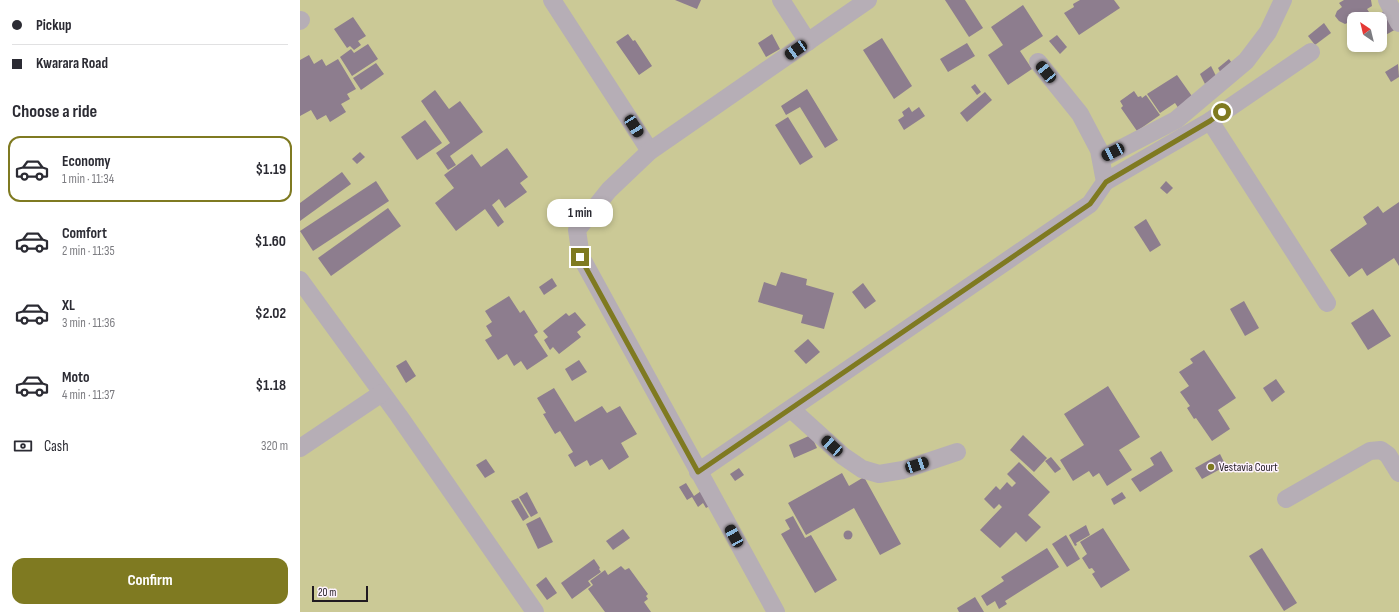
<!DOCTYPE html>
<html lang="en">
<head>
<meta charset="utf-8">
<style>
  :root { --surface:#fff; --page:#f7f7f7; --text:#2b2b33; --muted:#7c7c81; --line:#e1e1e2; --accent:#7f7a21 }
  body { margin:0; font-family:"Sofia Sans Condensed",sans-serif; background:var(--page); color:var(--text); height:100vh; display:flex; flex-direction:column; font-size:15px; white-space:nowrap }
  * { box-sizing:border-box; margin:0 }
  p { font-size:13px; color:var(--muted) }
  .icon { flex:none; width:22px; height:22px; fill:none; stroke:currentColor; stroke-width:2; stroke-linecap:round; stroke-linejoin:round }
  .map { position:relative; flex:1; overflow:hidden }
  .drawer { display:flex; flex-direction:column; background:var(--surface); width:300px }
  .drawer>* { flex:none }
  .guide { display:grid; align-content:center; height:88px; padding:0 12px; background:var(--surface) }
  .needle { width:26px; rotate:325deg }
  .fabs { position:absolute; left:1047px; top:12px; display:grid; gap:8px }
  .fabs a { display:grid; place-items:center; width:40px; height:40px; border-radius:8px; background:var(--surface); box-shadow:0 2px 6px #0003; font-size:20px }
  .scale { position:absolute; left:12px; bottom:10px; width:56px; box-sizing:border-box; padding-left:4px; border:2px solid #211a21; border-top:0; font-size:11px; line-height:14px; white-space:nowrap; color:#211a21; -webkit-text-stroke:3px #fef3ff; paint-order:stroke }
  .end { position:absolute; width:18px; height:18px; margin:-9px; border:5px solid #7f7a21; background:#fff; box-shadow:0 0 0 2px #fff }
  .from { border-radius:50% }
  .bubble { position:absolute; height:28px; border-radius:12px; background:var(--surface); box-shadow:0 2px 6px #0003; font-size:13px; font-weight:700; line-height:28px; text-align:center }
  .car { position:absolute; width:12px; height:24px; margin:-12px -6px; border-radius:5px; box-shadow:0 0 3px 1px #0007; background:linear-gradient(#222 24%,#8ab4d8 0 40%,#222 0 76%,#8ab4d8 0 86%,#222 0) }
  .guide b { display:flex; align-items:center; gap:14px; height:38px; font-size:15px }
  .guide b+b { border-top:1px solid var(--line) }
  .guide i { width:10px; height:10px; background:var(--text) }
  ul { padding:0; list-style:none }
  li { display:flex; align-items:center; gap:12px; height:66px; margin:0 8px 6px; padding:0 4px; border:2px solid transparent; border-radius:12px }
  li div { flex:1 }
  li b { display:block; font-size:15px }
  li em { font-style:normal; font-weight:700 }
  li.selected { border-color:var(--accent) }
  li>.icon { width:36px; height:36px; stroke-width:1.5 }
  h2 { padding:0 12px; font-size:18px; line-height:48px }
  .pay { display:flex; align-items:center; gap:10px; height:44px; padding:0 12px; font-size:15px }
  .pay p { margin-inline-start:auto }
  .primary-button { display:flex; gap:8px; margin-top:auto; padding:8px 12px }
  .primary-button a { flex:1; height:46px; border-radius:12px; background:var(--accent); color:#fff; font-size:16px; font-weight:700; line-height:46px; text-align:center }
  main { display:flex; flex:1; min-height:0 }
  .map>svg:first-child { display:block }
  .green { fill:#cbc996; fill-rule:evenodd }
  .building { fill:#8d7d8e }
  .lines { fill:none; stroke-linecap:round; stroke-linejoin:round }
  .minor { stroke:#b6aeb6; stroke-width:18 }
  .route { stroke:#7f7a21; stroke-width:5 }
  .poi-dot { fill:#7f7a21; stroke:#fef3ff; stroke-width:1.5 }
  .labels { text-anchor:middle; stroke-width:3; stroke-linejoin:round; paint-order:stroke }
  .poi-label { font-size:12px; fill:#211a21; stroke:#fef3ff; text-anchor:start }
</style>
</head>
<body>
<main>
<section class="drawer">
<div class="guide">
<b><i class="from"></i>Pickup</b>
<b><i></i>Kwarara Road</b>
</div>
<h2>Choose a ride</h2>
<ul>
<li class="selected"><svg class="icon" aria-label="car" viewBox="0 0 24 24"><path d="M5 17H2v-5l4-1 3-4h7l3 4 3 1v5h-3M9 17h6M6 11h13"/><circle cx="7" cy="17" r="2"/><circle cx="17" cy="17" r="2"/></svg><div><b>Economy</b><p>1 min · 11:34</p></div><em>$1.19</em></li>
<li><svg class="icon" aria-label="car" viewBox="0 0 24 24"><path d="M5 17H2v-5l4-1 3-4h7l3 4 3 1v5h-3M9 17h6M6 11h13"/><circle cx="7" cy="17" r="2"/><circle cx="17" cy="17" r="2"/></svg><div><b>Comfort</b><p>2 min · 11:35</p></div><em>$1.60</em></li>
<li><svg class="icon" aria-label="car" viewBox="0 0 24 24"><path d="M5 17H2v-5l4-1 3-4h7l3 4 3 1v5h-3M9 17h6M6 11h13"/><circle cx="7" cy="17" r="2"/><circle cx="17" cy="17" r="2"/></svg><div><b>XL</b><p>3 min · 11:36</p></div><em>$2.02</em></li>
<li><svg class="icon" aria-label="car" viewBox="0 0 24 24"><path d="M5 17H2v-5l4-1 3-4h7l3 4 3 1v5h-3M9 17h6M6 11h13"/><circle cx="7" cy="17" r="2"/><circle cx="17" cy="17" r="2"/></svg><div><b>Moto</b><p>4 min · 11:37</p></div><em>$1.18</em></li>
</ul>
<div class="pay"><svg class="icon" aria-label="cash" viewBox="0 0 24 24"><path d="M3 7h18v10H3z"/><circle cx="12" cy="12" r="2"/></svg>Cash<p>320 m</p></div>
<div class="primary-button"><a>Confirm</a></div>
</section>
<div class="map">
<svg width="1099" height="612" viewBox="0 0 1099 612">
  <rect width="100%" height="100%" fill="#fef3ff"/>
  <!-- green -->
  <path class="green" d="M0,0h1099v612h-1099zM1054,19h26v26h-26z"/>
  <!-- building -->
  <g class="building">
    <path d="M375,0h26l-4,9z"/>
    <path d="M645,0h20l18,28 -14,9z"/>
    <path d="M780,0h34l6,8 -41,27 -15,-22 10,-6 -1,-3z"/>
    <path d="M1044,0h27l1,6 -5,3 2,3 -10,7h-5v4l-2,-2 -7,3 -6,-3 -4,-5 2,-5 5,-4 -3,-4z"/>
    <path d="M723,5l20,31 -23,15 12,18 -24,16 -20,-30 15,-10 -12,-18z"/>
    <path d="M1087,9l11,19 -16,9 -2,-3v-15h-8z"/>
    <path d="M53,17l13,19 -8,5 3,4 -7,5 -4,-4 -3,2 -13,-19z"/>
    <path d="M1024,23l7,10 -16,12 -7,-9z"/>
    <path d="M328,34l5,7 2,-1 17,26 -13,9 -23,-33z"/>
    <path d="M472,34l8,15 -14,8 -8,-14z"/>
    <path d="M757,35l10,12 -7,7 -11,-13z"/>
    <path d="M582,38l30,48 -18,13 -31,-49z"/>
    <path d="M667,43l8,13 -27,16 -8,-13z"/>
    <path d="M68,44l10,15 -26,17 -12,-19 11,-8 3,4z"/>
    <path d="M9,55l5,9 8,-5 4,7 12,-7 18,30 -9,5 3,5 -9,5 5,8 -16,10 -4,-7 -9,5 -6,-10 -11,6v-56z"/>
    <path d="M929,59l5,7 -12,9 -4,-7z"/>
    <path d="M76,63l8,11 -23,16 -8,-12z"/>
    <path d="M1098,64l1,13 -8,5 -6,-10z"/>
    <path d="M911,66l5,10 -11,8 -5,-10z"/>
    <path d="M877,75l17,24 -15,10 -4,-6 -15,10 -13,-19z"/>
    <path d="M675,84l6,8 -4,3 -6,-8z"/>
    <path d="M507,89l31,51 -13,8 -25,-41 -14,8 -5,-9z"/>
    <path d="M135,90l14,19 11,-8 23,31 -33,24 6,9 -8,5 -12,-17 14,-10 -29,-42z"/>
    <path d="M834,91l4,6 3,-1 1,2 4,-3 14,20 -23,16 -16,-23 2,-2 -3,-5z"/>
    <path d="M685,92l7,8 -25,22 -7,-9z"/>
    <path d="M609,107l3,5 7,-5 6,9 -21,14 -6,-10 6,-4 -2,-4z"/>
    <path d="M488,117l25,40 -13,8 -25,-40z"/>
    <path d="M125,120l17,23 -25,17 -16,-23z"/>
    <path d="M207,148l21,29 -8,6 7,9 -22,16 -6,-9 -7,6 12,17 -6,5 -13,-18 -29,22 -21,-28 19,-15 -10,-13 28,-21 9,13z"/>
    <path d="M60,152l5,5 -8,7 -5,-5z"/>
    <path d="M42,172l9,12 -51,37v-18z"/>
    <path d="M76,181l13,20 -76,50 -13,-20z"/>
    <path d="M866,181l7,7 -6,6 -7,-6z"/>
    <path d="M1099,202v64l-5,-8 -27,18 -5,-8 -13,9 -19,-27 37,-26 -4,-7 15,-11 5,7z"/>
    <path d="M88,208l13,18 -70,50 -13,-18z"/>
    <path d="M846,219l15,26 -11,7 -16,-25z"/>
    <path d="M481,272l26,7 -1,6 28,8 -10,36 -23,-6 2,-8 -45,-13 6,-20 12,4z"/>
    <path d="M252,278l5,8 -13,9 -5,-8z"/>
    <path d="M563,283l13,18 -11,8 -13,-17z"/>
    <path d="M209,296l11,17 4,-3 14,22 -4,3 14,21 -21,14 -6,-9 -7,5 -7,-12 -9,6 -13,-20 7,-4 -6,-10 6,-4 -7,-11z"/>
    <path d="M944,301l15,27 -14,8 -15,-27z"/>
    <path d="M1073,309l18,27 -23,14 -17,-27z"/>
    <path d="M275,312l11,13 -9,7 4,5 -22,17 -6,-7 -3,3 -6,-10 4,-3 -5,-6 23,-18 3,3z"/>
    <path d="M508,339l12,13 -14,12 -12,-13z"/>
    <path d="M904,350l32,48 -18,12 12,19 -18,12 -16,-23 -2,1 -7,-11 3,-2 -10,-14 9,-6 -10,-14 14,-9 -3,-4z"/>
    <path d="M106,360l10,16 -10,7 -10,-17z"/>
    <path d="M279,360l8,12 -15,9 -7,-12z"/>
    <path d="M976,379l9,13 -13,10 -9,-14z"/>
    <path d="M808,386l32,51 -21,13 13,20 -25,16 -8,-13 -6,4 -4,-6 -16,10 -13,-21 24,-15 -20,-31z"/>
    <path d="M254,388l21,34 27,-16 5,7 13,-7 17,28 -16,9 8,14 -20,13 -7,-11 -12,7 -3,-6 -12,7 -7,-12 5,-3 -13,-21 -5,3 -12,-20 3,-1 -9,-15z"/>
    <path d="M511,435l6,13 -23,10 -5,-13z"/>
    <path d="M723,435l24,23 -13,14 -24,-22z"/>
    <path d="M861,451l12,20 -33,21 -9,-13 23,-14 -4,-7z"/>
    <path d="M920,454l6,12 -24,13 -7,-11z"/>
    <path d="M751,457l10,12 -6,4 -10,-12z"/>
    <path d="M186,459l9,13 -10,6 -9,-13z"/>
    <path d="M719,462l31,30 -22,23 13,12 -15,15 -10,-10 -16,16 -20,-18 22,-23 -3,-3 -5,5 -10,-10 12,-13 4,4 7,-8 5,5 4,-4 -9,-9z"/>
    <path d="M439,468l5,7 -9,6 -5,-7z"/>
    <path d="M542,473l7,13 15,-9 37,67 -21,11 -26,-47 -48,27 -18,-32z"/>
    <path d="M386,483l8,13 10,-7 9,15 -7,4 -3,-5 -5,4 -6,-10 -5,3 -8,-13z"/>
    <path d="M227,492l11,21 -7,4 -12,-20z"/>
    <path d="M822,492l4,6 -12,7 -3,-6z"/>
    <path d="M218,498l11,19 -6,4 -12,-20z"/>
    <path d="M493,516l12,22 6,-3 26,45 -22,13 -34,-59 9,-5 -5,-9z"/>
    <path d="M240,517l13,25 -15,7 -12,-25z"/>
    <path d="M786,525l4,10 -14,8 1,2 -2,1 -6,-11z"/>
    <path d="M803,528l27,42 -29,18 -9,-14 3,-2 -3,-4 -3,1 -7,-11 5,-4 -7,-12z"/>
    <path d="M323,529l7,9 -17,12 -7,-9z"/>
    <circle cx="548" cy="535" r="4.5"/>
    <path d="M766,535l14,24 -13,8 -15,-23z"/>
    <path d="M747,548l12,19 -54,34 2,3 -8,5 -4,-8 -8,5 -6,-10 23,-15 -3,-4z"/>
    <path d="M962,548l35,55 -13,8 -35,-55z"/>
    <path d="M294,559l6,9 -1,1 2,3 -13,9 3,4 -19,14 -11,-16z"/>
    <path d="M321,566l4,4 4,-2 19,26 -2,2 2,3 -4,3 7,10h-46l-17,-23 5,-4 -3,-4 15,-11 3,5z"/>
    <path d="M246,577l11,16 -10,7 -11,-15z"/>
    <path d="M675,597l9,15h-25l-2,-4z"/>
  </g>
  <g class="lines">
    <!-- minor -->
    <g class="minor">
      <path d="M252,0l98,151"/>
      <path d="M481,0l27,42"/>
      <path d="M1087,0l12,23"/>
      <path d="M0,21l1,-1"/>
      <path d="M910,121l117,182"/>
      <path d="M801,159l75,-39 70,-59 22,-29 15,-32"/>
      <path d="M805,182l105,-61 101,-69"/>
      <path d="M0,280l99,136 136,196"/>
      <path d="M491,409l52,47 19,13 17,5 24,-4 54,-18"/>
      <path d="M0,448l82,-55"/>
      <path d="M398,472l392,-268 15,-22 -6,-32 -19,-36 -42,-52"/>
      <path d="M986,499l84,-48 11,-1 7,5 11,18"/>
      <path d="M476,612l-195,-355 -4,-27 32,-40 41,-39 218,-151"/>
    </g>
  </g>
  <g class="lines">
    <!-- route -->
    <path class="route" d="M280,257l118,215 392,-268 16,-22 104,-61 12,-9"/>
  </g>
  <!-- markers -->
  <circle class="poi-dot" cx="911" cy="467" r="4"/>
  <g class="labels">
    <!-- poi labels -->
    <g class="poi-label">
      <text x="919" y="471">Vestavia Court</text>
    </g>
  </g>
</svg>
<div class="fabs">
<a><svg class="needle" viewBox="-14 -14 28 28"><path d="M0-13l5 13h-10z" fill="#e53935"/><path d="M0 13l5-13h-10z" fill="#7c7c81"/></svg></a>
</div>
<div class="scale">20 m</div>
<i class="end from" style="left:922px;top:112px"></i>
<i class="end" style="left:280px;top:257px"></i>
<div class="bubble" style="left:247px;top:199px;width:66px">1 min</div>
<i class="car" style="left:496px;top:50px;rotate:235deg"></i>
<i class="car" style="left:746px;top:72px;rotate:321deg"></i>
<i class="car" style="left:334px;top:126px;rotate:147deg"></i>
<i class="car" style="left:813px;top:152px;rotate:243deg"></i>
<i class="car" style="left:532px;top:446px;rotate:312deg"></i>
<i class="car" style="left:617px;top:465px;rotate:72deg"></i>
<i class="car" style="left:434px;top:536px;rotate:331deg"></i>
</div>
</main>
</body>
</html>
